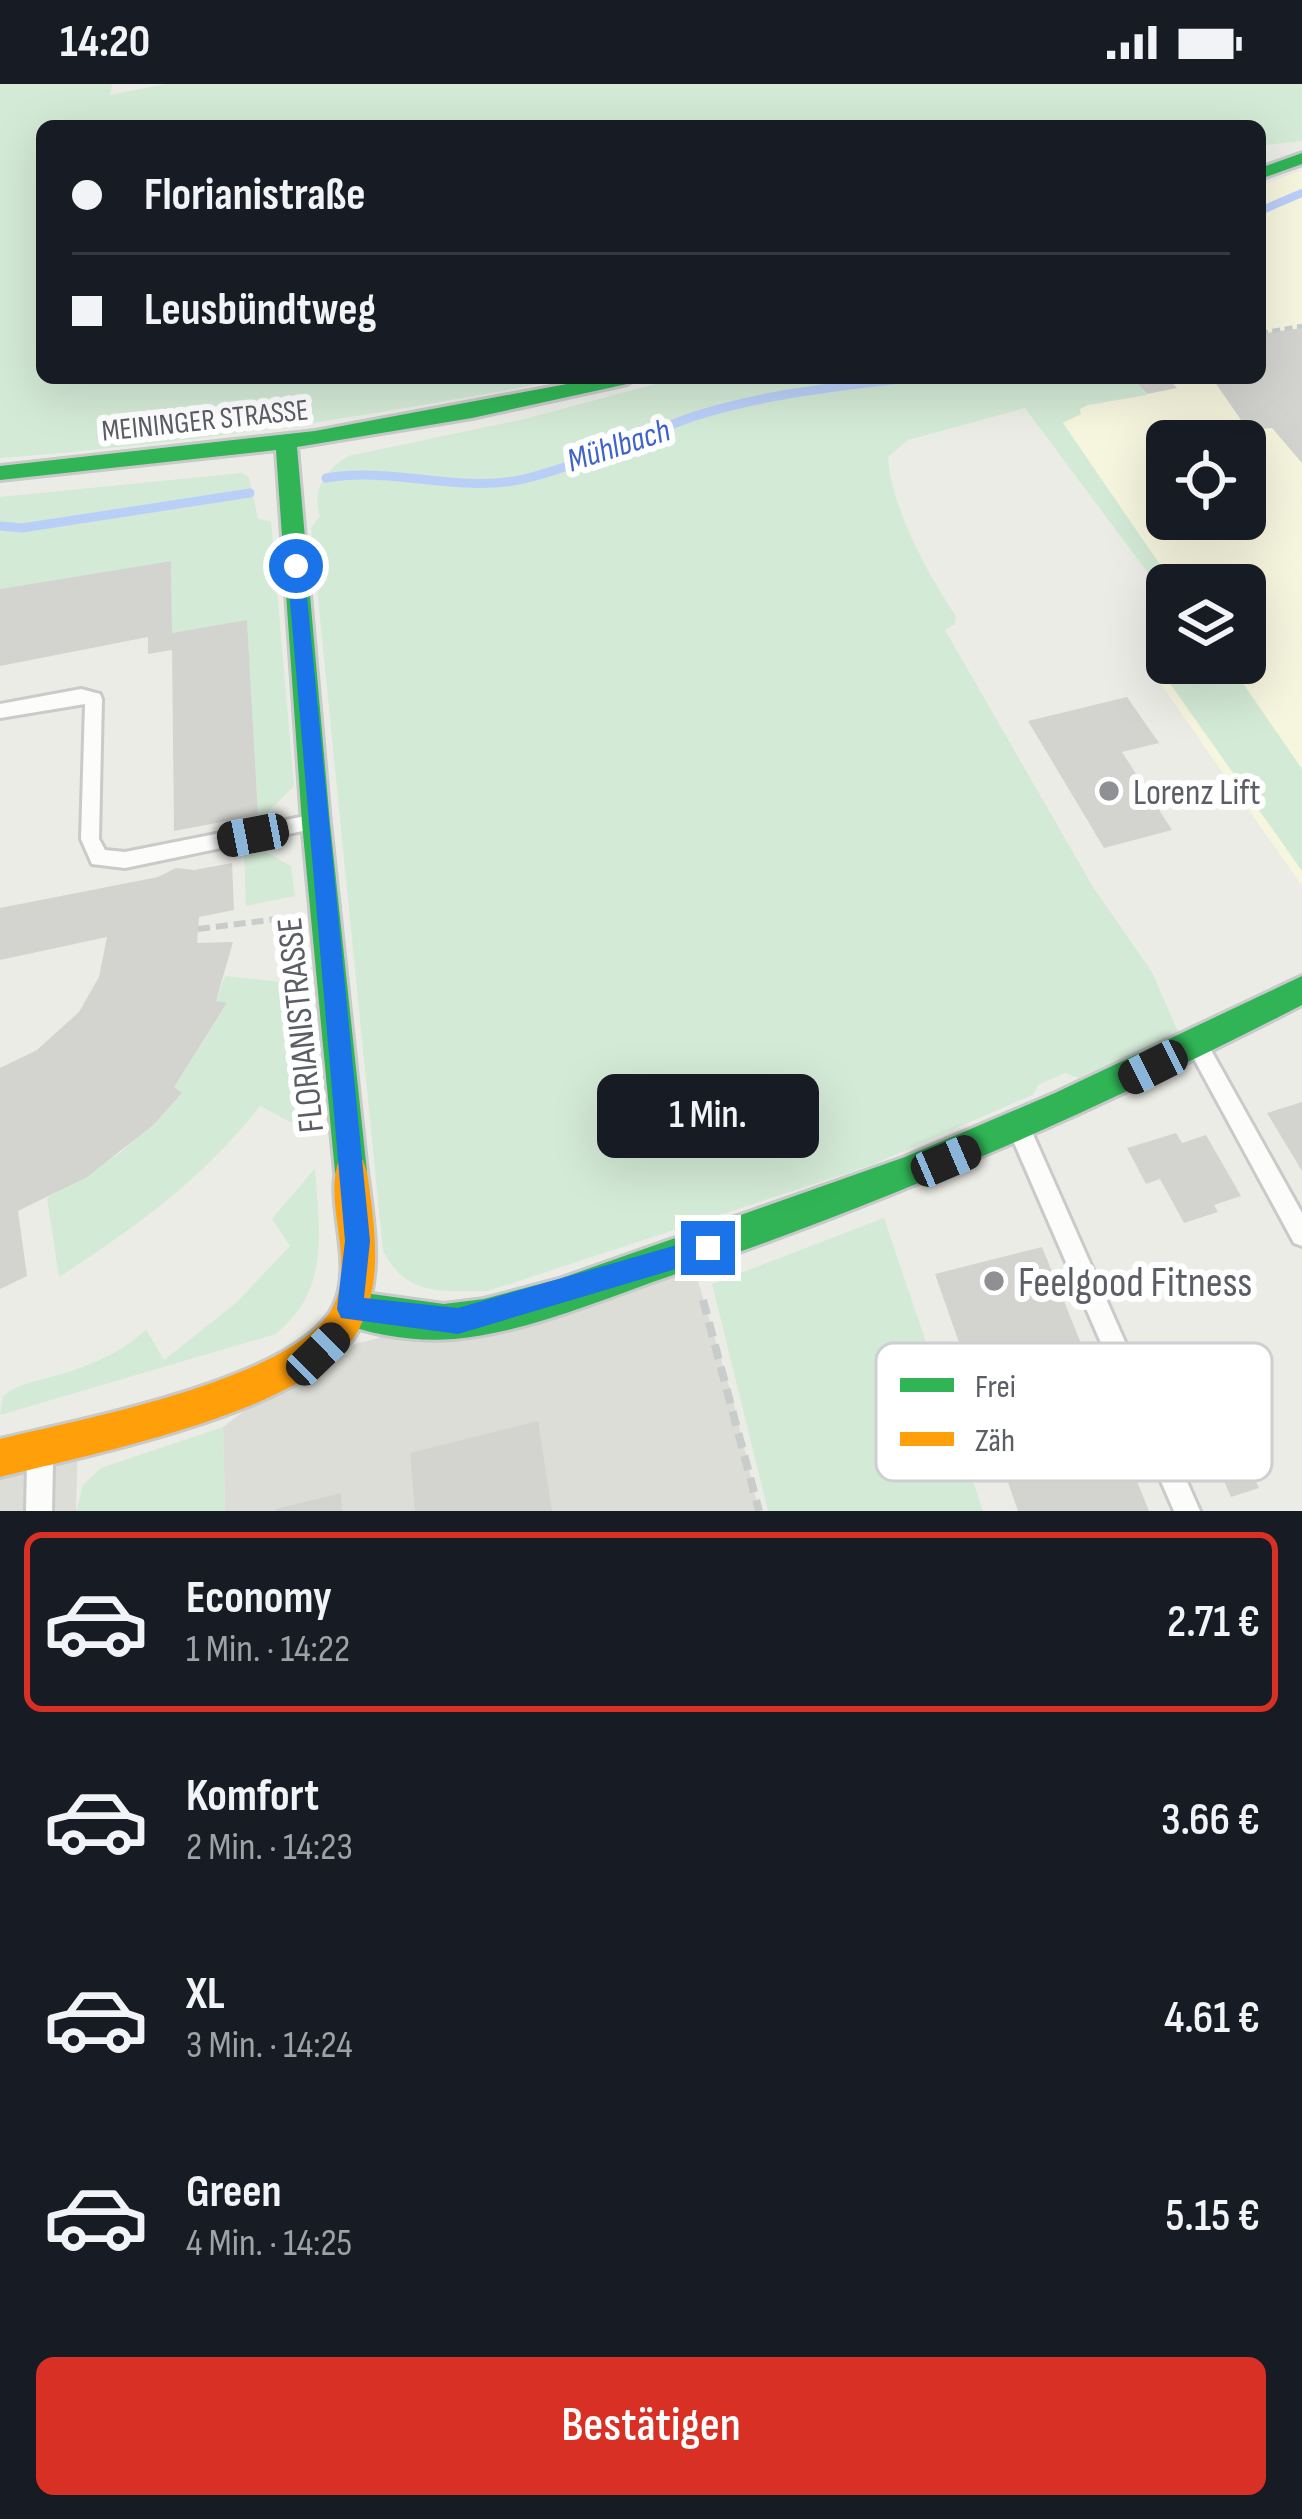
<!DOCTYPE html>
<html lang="de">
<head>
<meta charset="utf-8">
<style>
  :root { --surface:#171b24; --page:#20242c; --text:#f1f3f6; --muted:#9ea1a6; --line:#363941; --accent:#d93025 }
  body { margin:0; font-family:"Sofia Sans Condensed",sans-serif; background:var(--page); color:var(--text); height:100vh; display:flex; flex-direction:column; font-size:45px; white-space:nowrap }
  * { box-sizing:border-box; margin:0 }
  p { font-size:39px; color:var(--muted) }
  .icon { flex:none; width:66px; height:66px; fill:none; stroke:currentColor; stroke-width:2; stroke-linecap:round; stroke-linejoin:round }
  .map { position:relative; height:1427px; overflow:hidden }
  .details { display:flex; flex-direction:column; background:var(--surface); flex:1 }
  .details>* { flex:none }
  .guide { position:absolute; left:36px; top:36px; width:1230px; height:264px; border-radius:18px; box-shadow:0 12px 48px #0002; display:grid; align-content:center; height:264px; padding:0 36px; background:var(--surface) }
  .tools { position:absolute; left:1146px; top:336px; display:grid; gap:24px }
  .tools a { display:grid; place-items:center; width:120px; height:120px; border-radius:18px; background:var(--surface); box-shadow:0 12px 48px #0002; font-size:60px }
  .end { position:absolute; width:54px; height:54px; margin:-27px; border:15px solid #1a73e8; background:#fff; box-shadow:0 0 0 6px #fff }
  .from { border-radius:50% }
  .bubble { position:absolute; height:84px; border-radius:18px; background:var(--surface); box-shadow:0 12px 48px #0002; font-size:39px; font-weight:600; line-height:84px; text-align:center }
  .car { position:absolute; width:36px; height:72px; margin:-36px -18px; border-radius:15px; box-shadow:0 0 9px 3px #0007; background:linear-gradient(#222 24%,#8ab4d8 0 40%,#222 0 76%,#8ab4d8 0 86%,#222 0) }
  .guide b { display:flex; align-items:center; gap:42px; height:114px; font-size:45px }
  .guide b+b { border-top:3px solid var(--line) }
  .guide i { width:30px; height:30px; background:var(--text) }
  ul { padding:21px 0 0; list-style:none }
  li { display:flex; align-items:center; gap:36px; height:180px; margin:0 24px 18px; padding:0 12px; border:6px solid transparent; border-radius:18px }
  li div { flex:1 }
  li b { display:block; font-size:45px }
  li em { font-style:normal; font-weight:600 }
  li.current { border-color:var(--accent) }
  li>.icon { width:108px; height:108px; stroke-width:1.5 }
  .button { display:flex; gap:24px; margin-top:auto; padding:24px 36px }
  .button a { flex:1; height:138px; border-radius:18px; background:var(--accent); color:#fff; font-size:48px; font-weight:600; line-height:138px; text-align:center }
  .status { display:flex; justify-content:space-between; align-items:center; height:84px; padding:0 60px; background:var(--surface); direction:ltr }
  .status svg { height:33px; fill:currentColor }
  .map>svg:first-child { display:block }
  .commercial { fill:#f6f6df; fill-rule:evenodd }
  .industrial { fill:#ddddd8 }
  .green { fill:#d3ead6 }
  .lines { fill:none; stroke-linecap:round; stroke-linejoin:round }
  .stream-far1 { stroke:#bacff8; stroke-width:8 }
  .stream { stroke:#bacff8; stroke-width:9 }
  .building { fill:#d3d3d0 }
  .lane-casing { stroke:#c9cac9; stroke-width:6 }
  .fast-casing { stroke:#c8c9c9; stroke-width:6 }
  .slow-casing { stroke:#c8c9c9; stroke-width:6 }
  .path-far2 { stroke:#c8cdcc; stroke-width:4.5; stroke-dasharray:8 4.5; stroke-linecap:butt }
  .path-far1 { stroke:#c8cdcc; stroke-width:6; stroke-dasharray:12 6; stroke-linecap:butt }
  .path { stroke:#c8cdcc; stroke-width:8; stroke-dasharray:15 8; stroke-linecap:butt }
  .lane { fill:#fcfcfb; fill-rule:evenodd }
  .fast { fill:#30b455; fill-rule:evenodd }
  .slow { fill:#ff9f0a; fill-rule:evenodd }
  .route { fill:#1a73e8 }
  .poi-dot { fill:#8e9093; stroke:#fff; stroke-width:4.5 }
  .labels { text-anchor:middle; stroke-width:12; stroke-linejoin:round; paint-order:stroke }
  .far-street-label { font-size:30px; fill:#5c5e66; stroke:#fff }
  .far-water-label { font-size:33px; font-style:italic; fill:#3e64cb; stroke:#fff }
  .poi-label { font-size:36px; fill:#5c5e66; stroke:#fff; text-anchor:start }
  .street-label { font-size:36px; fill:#5c5e66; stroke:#fff }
  .near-poi-label { font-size:42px; fill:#5c5e66; stroke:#fff; text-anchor:start }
  .key { fill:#fff; stroke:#cecfd1; stroke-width:3 }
  .key-label { font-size:33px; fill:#5c5e66 }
</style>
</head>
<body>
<div class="status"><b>14:20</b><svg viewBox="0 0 49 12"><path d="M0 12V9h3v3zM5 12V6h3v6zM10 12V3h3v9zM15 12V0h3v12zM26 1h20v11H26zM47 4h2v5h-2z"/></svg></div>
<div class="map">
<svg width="1302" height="1427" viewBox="0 0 1302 1427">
  <rect width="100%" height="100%" fill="#ecece7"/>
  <!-- commercial -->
  <path class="commercial" d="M1302,86v716l-153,-219 18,-5 78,1v-78h-78v14l-142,-192 81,-29h154v-192zM1167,357h78v78h-78z"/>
  <!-- industrial -->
  <g class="industrial">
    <path d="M690,1170l41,139 28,118h-534l-2,-84 95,-73z"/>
    <path d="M78,1352l-2,75h-76v-53z"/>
  </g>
  <!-- green -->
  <g class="green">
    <path d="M0,0h112l-2,11 55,-11h1137v57l-37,4 -5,9v-28h-1218v252h528c-189,37 -378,66 -570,80z"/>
    <path d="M678,294h456l13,17 -59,10 -8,4 1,5 -18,9 111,162h-7v14l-142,-191 -117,32 -20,17c3,50 40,118 68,159l-1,8 -10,6 148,257 59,85 26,60 -100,46 -13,-5 -27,12 -4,9 -162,71 -384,126c-46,0 -83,6 -105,-41l-72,-722 9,-12c-9,-26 6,-46 28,-60l176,-37z"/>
    <path d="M241,389l8,4 9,42 13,2 23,265 -27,27 -9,2 -11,-194 -75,12 -1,-72 -171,28v-92z"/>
    <path d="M1167,578l62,1 73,106v102l-145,-206z"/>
    <path d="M266,768l25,14 4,30 -49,10 -2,-51z"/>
    <path d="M225,892l77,8 8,105 -18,34 -32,-17c-55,71 -126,123 -201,171l-12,-79 73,-45 62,-59 -8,-7 53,-83 -11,-3z"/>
    <path d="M315,1084c4,64 16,120 -39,166l-276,81 3,-19c16,-13 36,-15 55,-21 31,-9 66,-23 88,-46l18,31 72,-57 54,-57 -18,-27z"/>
    <path d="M884,1134l99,293h-215l-56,-227z"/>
    <path d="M223,1343l2,84h-149l7,-26 18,-17z"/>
  </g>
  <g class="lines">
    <!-- stream-far1 -->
    <path class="stream-far1" d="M1260,127l42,-18"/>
    <!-- stream -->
    <g class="stream">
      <path d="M326,394c67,-12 137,17 202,0 56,-14 109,-42 164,-61 71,-23 143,-30 217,-39"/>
      <path d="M0,442l22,2 228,-35"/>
    </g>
  </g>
  <!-- building -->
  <g class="building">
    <path d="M1302,244v135l-30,-35 -24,2 -36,-52h48v-44z"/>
    <path d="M1140,294h28l9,10 -30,6 -13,-15z"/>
    <path d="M171,477l1,72 75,-13 11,195 -84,16 -2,-181 -24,4v-17l-148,29v-77z"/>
    <path d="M1127,613l32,46 -37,9 50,78 -68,18 -76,-127z"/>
    <path d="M232,779l2,47 -35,7 -2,26 36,-1 -17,59 11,2 -53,84 8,6 -29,32 -66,52 -69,34 9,65 -27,13v-221l37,-18 42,-38 20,-35 8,-40 -107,23v-52l158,-31 18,-9 18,2z"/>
    <path d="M1302,1018v69l-35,-58z"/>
    <path d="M1176,1049l6,10 24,-8 35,61 -27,9 4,7 -34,11 -24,-44 -14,5 -19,-36z"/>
    <path d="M1042,1163l107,264h-131l-83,-237z"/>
    <path d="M538,1337l14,90h-137l-5,-58z"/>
    <path d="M1233,1348l26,56 -28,9 -25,-57z"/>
    <path d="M341,1409l1,18h-66v-2z"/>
  </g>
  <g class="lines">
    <defs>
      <g id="lane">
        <path d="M81,605l19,5 2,5 -3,140 6,11 20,2 186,-37 6,3 3,5 -3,5 -192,40 -33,-4 -11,-25 4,-135 -85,14v-14z"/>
        <path d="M1200,956l7,3 95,170v33l-8,-3 -101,-186 -3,-7 3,-7z"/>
        <path d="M1020,1036l8,3 172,388h-26l-165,-380 3,-8z"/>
        <path d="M40,1366l9,4 4,9 -1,48h-26l1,-48 4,-9z"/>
      </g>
      <g id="fast">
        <path d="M1302,69v11l-42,15v-11z"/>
        <path d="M599,294h38l-10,6 -155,34 -175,29 33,376 37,349 -4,12 -12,4 -12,-4 -4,-12 -33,-349 -26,-373 -276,30v-14l315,-35z"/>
        <path d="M1302,892v29c-204,105 -412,197 -629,270 -71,24 -143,57 -219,64 -37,3 -82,-3 -116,-18l-6,-12 6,-12 12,-6 94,13 40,-5 75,-20 346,-122 150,-64z"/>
      </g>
      <path id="slow" d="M351,1072l12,4 4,12c7,51 17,106 -7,155 -41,83 -273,128 -360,150v-38c77,-19 299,-60 334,-134 21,-45 -11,-104 5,-145z"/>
    </defs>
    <!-- lane casing -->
    <use href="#lane" class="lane-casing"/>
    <!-- fast casing -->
    <use href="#fast" class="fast-casing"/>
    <!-- slow casing -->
    <use href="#slow" class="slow-casing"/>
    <!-- path-far2 -->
    <path class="path-far2" d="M1260,249l42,-7"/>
    <!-- path-far1 -->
    <path class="path-far1" d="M198,845l80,-10"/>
    <!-- path -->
    <path class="path" d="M703,1216l56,211"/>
    <!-- lane -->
    <use href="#lane" class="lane"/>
    <!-- fast -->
    <use href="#fast" class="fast"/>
    <!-- slow -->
    <use href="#slow" class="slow"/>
  </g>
  <!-- route -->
  <path class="route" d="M296,476l8,6 66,675 -6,57 94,10 250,-72 8,3 4,9 -4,9 -258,77 -117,-16 -4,-9 8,-68 -58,-675z"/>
  <!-- markers -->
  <g class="poi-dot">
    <circle cx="1109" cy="707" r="12"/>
    <circle cx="994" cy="1197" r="12"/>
  </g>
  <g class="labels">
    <!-- far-street labels -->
    <g class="far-street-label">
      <text transform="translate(205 336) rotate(-6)" y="10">MEININGER STRASSE</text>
    </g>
    <!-- far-water labels -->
    <g class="far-water-label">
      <text transform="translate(618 360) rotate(-18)" y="12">Mühlbach</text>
    </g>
    <!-- poi labels -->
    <g class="poi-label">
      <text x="1133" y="720">Lorenz Lift</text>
    </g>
    <!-- street labels -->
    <g class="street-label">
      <text transform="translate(299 941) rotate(-96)" y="13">FLORIANISTRASSE</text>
    </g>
    <!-- near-poi labels -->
    <g class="near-poi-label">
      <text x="1018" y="1212">Feelgood Fitness</text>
    </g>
  </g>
  <!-- legend -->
  <rect x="876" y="1259" width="396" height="138" rx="18" class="key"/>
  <rect x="900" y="1294" width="54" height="14" fill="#30b455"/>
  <rect x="900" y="1348" width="54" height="14" fill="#ff9f0a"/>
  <g class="key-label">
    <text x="975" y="1313">Frei</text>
    <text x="975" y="1367">Zäh</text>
  </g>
</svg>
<div class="tools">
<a><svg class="icon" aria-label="locate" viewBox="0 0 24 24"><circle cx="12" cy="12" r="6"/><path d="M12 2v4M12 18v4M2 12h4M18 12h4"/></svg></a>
<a><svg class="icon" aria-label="layers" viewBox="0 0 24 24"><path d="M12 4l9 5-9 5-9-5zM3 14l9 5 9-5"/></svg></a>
</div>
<i class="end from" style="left:296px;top:482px"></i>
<i class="end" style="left:708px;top:1164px"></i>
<div class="bubble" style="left:597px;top:990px;width:222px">1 Min.</div>
<i class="car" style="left:253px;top:751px;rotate:259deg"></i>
<i class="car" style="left:1153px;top:983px;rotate:243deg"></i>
<i class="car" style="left:946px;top:1077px;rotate:67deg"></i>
<i class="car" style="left:318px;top:1270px;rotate:46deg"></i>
<div class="guide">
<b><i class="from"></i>Florianistraße</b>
<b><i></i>Leusbündtweg</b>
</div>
</div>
<section class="details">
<ul>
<li class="current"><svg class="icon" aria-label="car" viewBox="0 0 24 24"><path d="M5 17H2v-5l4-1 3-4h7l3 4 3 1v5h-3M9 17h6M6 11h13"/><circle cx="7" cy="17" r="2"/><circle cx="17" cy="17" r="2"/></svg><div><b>Economy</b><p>1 Min. · 14:22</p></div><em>2.71 €</em></li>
<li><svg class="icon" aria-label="car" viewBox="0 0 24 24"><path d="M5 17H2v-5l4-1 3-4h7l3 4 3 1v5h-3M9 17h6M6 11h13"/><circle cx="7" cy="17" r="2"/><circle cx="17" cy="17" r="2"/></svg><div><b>Komfort</b><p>2 Min. · 14:23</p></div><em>3.66 €</em></li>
<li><svg class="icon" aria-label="car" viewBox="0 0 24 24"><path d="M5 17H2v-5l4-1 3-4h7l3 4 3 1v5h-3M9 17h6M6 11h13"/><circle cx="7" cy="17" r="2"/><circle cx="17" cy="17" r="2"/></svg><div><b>XL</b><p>3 Min. · 14:24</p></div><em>4.61 €</em></li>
<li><svg class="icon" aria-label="car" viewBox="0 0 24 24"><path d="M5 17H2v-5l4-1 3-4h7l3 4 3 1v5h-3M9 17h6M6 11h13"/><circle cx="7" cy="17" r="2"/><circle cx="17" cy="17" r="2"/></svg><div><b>Green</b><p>4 Min. · 14:25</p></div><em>5.15 €</em></li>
</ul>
<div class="button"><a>Bestätigen</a></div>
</section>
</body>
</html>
